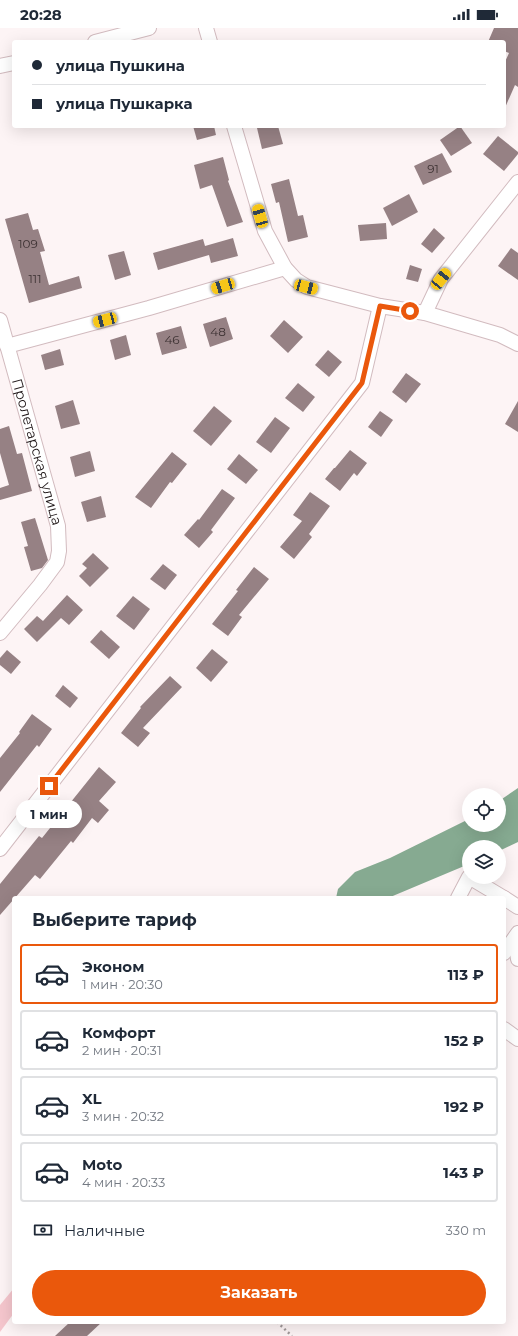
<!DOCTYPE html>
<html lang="ru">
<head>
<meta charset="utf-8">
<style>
  :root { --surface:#fff; --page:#f2f2f3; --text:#1f2937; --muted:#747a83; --line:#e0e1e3; --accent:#ea580c }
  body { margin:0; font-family:Montserrat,sans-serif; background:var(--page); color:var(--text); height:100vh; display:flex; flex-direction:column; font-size:15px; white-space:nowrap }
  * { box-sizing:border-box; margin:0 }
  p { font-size:13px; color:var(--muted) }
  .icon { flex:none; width:22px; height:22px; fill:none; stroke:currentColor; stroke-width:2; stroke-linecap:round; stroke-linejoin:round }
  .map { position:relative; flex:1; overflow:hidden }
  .panel { position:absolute; left:12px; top:868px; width:494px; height:428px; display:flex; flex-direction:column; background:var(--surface); border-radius:4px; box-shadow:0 4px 16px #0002 }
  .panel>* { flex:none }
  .banner { position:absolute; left:12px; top:12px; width:494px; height:88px; border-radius:4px; box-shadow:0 4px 16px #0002; display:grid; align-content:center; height:88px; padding:0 20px; background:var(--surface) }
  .fabs { position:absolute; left:462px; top:760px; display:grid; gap:8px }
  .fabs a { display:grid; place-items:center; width:44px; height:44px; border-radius:50%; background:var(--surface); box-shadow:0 4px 16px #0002; font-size:20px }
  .end { position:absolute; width:18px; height:18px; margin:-9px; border:5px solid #ea580c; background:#fff; box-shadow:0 0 0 2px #fff }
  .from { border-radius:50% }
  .bubble { position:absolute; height:28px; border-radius:14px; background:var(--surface); box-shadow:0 4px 16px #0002; font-size:13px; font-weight:700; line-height:28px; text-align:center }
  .car { position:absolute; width:12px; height:24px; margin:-12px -6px; border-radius:5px; box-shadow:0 0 3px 1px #0007; background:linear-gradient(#f5c518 24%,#345 0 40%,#f5c518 0 76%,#345 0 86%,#f5c518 0) }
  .banner b { display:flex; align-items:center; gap:14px; height:38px; font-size:15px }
  .banner b+b { border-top:1px solid var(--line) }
  .banner i { width:10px; height:10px; background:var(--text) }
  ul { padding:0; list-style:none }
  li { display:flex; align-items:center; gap:12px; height:60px; margin:0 8px 6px; padding:0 12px; border:2px solid var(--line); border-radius:4px }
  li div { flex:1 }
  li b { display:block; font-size:15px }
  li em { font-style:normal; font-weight:700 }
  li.on { border-color:var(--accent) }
  li>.icon { width:36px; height:36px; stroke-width:1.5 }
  h2 { padding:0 20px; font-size:18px; line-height:48px }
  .pay { display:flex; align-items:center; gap:10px; height:44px; padding:0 20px; font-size:15px }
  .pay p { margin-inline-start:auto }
  .button { display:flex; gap:8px; margin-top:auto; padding:8px 20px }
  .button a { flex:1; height:46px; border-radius:24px; background:var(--accent); color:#fff; font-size:16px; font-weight:700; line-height:46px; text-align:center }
  .status { display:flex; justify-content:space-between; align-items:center; height:28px; padding:0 20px; background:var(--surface); direction:ltr }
  .status svg { height:11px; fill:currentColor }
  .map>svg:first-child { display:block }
  .green { fill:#f5c6cd }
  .water { fill:#86aa91 }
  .building { fill:#968184 }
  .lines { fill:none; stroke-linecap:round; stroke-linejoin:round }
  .minor-casing { stroke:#d2bbbf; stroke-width:16 }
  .path { stroke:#a2999a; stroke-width:2.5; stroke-dasharray:2 3; stroke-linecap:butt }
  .minor { stroke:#fff; stroke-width:14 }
  .route { stroke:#ea580c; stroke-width:5 }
  .labels { text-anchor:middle; stroke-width:3.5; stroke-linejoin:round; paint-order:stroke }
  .number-label { font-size:12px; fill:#3d3233 }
  .street-label { font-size:14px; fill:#1f1718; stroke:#fff }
</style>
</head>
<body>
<div class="status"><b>20:28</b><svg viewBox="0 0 49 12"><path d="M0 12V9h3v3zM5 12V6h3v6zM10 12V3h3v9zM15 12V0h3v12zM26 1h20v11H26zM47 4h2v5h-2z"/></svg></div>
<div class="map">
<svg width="518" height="1308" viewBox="0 0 518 1308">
  <rect width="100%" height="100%" fill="#fdf4f5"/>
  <!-- green -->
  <path class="green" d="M14,1260v25l-14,19v-27z"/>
  <!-- water -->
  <path class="water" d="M518,760v54l-19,9v-4h-30v17l-81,34h-52l2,-9 17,-17 35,-14 79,-39v6h30v-24z"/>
  <!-- building -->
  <g class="building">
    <path d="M494,0h24v59l-3,-2 -11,25v-46l5,-11 -5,-2v-9h-16z"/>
    <path d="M193,98h21l2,9 -19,5z"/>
    <path d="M266,98h12l5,18 -21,5 -5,-21z"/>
    <path d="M460,98l12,17 -21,13 -11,-16z"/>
    <path d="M498,108l20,16v2l-14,17 -21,-17z"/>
    <path d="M442,125l10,19 -29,13 -9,-19z"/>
    <path d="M223,129l6,23 -1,1 15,41 -16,5 -15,-42 -12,4 -6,-24z"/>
    <path d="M289,151l9,37 5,-1 5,22 -20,5 -9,-40 -3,1 -5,-19z"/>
    <path d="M409,166l9,18 -26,14 -9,-18z"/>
    <path d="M28,185l5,17 5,-1 7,22 -5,1 9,33 30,-9 3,12 -53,15 -24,-84z"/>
    <path d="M386,195l1,16 -27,2 -2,-16z"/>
    <path d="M434,200l11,10 -13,15 -11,-9z"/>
    <path d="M233,210l5,18 -27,7 -2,-8 -51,15 -5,-17 50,-14 2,7z"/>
    <path d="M511,220l7,5v27l-20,-14z"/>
    <path d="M124,223l7,24 -16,5 -7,-25z"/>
    <path d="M410,237l12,4 -4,13 -12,-3z"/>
    <path d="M226,289l7,22 -23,8 -7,-23z"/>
    <path d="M284,292l19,17 -15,16 -18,-17z"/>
    <path d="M181,298l6,22 -25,7 -6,-22z"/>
    <path d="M126,307l5,20 -16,5 -5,-20z"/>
    <path d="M60,321l4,16 -19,5 -4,-15z"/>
    <path d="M328,322l14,12 -13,15 -14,-12z"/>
    <path d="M406,345l15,11 -15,19 -14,-11z"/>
    <path d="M298,355l17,14 -12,15 -18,-14z"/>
    <path d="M73,372l7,24 -19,5 -6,-23z"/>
    <path d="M518,373v31l-13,-8z"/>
    <path d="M214,378l18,15 -21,25 -18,-15z"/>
    <path d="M380,383l13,9 -12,17 -13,-10z"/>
    <path d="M275,389l15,11 -19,25 -15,-11z"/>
    <path d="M9,398l8,28 5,-1 10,38 -32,9v-12l9,-3 -9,-32v-24z"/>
    <path d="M350,422l17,13 -10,13 -3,-3 -14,18 -15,-12 9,-11h1z"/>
    <path d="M90,423l5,20 -20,6 -5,-20z"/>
    <path d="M172,424l15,12 -15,19 -2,-1 -19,26 -16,-11z"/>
    <path d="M239,426l19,16 -12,14 -19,-15z"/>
    <path d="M222,461l13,9 -24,32 2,2 -14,16 -15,-13 14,-16 1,1z"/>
    <path d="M310,464l20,14 -21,28 3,3 -18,22 -14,-12 22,-26 -9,-6z"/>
    <path d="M101,468l5,21 -19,5 -6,-20z"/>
    <path d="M35,490l13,42 -6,8 -11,3 -7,-24 4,-1 -7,-24z"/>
    <path d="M93,525l16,15 -19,19 -11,-11 8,-8 -5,-4z"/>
    <path d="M163,536l14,11 -12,15 -15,-11z"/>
    <path d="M254,539l15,12 -30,36 3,2 -14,19 -16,-12 26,-33 -2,-1z"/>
    <path d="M67,567l16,15 -14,15 -8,-7 -24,24 -13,-13 13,-13 6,5z"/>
    <path d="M133,568l17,13 -16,21 -18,-14z"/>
    <path d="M101,602l19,17 -11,12 -19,-17z"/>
    <path d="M212,621l16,13 -17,20 -15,-14z"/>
    <path d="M7,622l14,12 -10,12 -11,-9v-7z"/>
    <path d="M170,648l12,11 -39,41 7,5 -12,14 -17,-14 20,-25 -1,-1z"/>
    <path d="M63,657l15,13 -8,10 -15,-12z"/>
    <path d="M32,686l20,15 -13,18 -2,-2 -37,47v-34l20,-25 -1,-1z"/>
    <path d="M99,739l17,15 -17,19 10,9 -11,13 -6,-5 -19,25 -2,-2 -31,38 -5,-4 -35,40v-31l39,-48 3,2z"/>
    <path d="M70,1294h32l-15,14h-32z"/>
  </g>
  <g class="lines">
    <defs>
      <g id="minor">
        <path d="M206,0l4,14"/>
        <path d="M95,14l54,-14"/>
        <path d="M0,38l14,-3"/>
        <path d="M234,98l31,105 20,37 11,12 11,7 73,19 45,7 75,22 18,9"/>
        <path d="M425,285l16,-34 77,-97"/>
        <path id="s1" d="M0,292l58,206 1,25 -2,11 -17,23 -40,48"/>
        <path d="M7,318l142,-38 136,-40"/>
        <path d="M0,821l362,-466 18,-77"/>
        <path d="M458,870l11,-21 35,21"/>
        <path d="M504,870l14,9"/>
        <path d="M515,910l3,21"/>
        <path d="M504,925l14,-20"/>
        <path d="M504,1001l14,10"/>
      </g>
    </defs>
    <!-- minor casing -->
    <use href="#minor" class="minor-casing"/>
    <!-- path -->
    <path class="path" d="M277,1294l15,14"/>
    <!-- minor -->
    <use href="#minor" class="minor"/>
  </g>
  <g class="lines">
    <!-- route -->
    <path class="route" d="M49,758l313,-403 18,-77 30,5"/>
  </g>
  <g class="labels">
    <!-- number labels -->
    <g class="number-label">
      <text x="433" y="145">91</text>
      <text x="28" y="220">109</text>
      <text x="35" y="255">111</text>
      <text x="218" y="308">48</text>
      <text x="172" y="316">46</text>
    </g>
    <!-- street labels -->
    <g class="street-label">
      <text dy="5" stroke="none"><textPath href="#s1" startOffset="137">Пролетарская улица</textPath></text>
    </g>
  </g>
</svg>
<div class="fabs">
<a><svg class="icon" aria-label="locate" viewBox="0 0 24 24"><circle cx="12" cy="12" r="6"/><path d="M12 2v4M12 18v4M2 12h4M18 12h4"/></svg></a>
<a><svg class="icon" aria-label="layers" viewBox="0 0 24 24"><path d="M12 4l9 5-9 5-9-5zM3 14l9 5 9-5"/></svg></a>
</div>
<i class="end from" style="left:410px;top:283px"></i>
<i class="end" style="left:49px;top:758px"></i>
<div class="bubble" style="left:16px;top:772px;width:66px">1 мин</div>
<i class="car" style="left:260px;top:188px;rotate:344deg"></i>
<i class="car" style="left:441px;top:251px;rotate:39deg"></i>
<i class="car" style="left:223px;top:258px;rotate:253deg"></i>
<i class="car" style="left:306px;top:259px;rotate:105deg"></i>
<i class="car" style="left:105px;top:292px;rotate:255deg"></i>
<div class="banner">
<b><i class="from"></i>улица Пушкина</b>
<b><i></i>улица Пушкарка</b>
</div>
<section class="panel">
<h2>Выберите тариф</h2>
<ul>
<li class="on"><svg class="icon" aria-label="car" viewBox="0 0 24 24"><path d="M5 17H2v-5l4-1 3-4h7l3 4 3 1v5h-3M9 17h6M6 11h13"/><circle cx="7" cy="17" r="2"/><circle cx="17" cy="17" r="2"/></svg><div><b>Эконом</b><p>1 мин · 20:30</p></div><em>113 ₽</em></li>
<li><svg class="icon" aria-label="car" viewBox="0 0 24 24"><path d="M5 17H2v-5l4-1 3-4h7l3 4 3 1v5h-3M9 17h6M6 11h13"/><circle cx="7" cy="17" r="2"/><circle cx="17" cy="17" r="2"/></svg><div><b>Комфорт</b><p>2 мин · 20:31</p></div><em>152 ₽</em></li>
<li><svg class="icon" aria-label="car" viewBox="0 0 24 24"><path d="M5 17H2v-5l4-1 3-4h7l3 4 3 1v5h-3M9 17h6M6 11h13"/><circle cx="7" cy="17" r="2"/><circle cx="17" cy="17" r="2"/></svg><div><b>XL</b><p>3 мин · 20:32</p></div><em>192 ₽</em></li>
<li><svg class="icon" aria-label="car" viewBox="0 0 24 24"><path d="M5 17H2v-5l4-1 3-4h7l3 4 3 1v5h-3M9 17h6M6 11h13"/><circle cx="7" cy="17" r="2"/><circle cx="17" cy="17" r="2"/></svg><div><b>Moto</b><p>4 мин · 20:33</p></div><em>143 ₽</em></li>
</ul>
<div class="pay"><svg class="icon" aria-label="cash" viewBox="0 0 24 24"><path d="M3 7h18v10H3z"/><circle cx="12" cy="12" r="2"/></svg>Наличные<p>330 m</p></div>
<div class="button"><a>Заказать</a></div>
</section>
</div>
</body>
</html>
